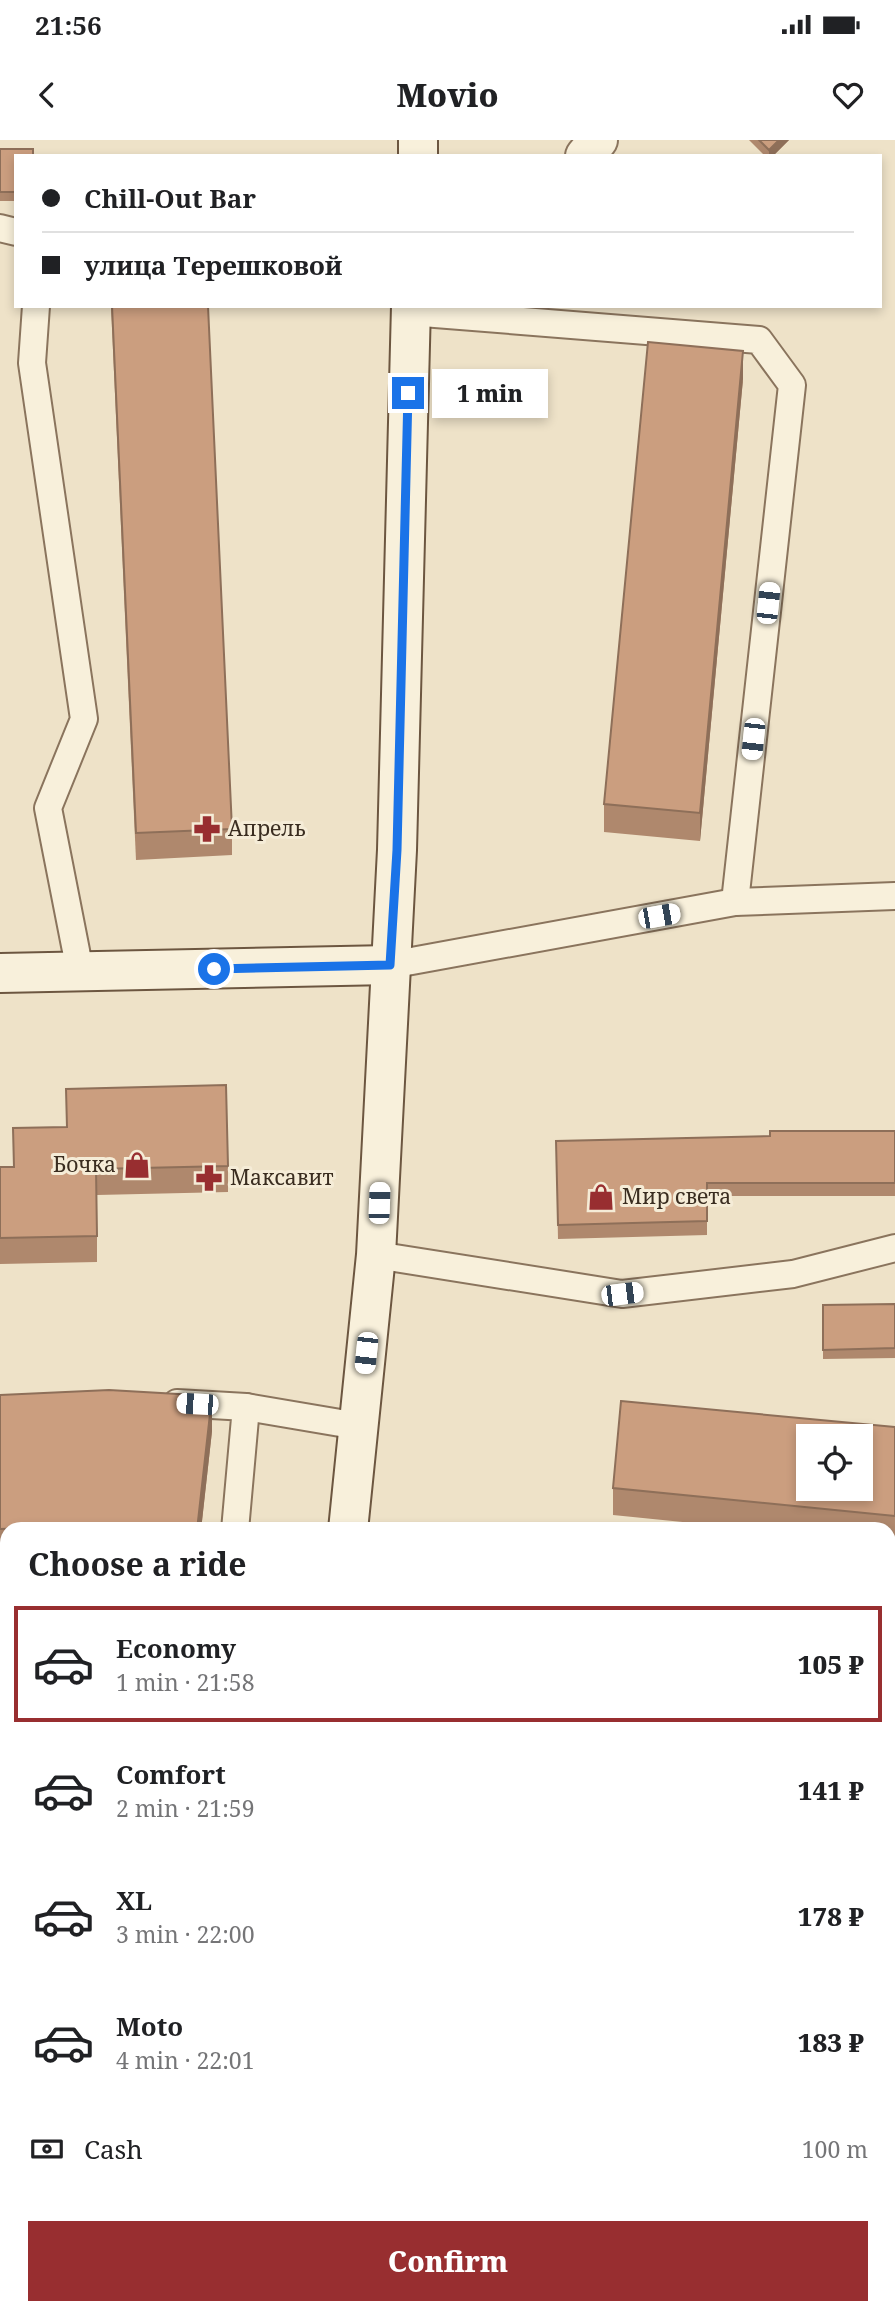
<!DOCTYPE html>
<html lang="en">
<head>
<meta charset="utf-8">
<style>
  :root { --surface:#fff; --page:#f2f2f2; --text:#202124; --muted:#757577; --line:#e0e0e0; --accent:#982e30 }
  body { margin:0; font-family:"Noto Serif",serif; background:var(--page); color:var(--text); height:100vh; display:flex; flex-direction:column; font-size:26px; white-space:nowrap }
  * { box-sizing:border-box; margin:0 }
  p { font-size:23px; color:var(--muted) }
  .icon { flex:none; width:38px; height:38px; fill:none; stroke:currentColor; stroke-width:2; stroke-linecap:round; stroke-linejoin:round }
  .map { position:relative; flex:1; overflow:hidden }
  .details { position:absolute; left:0px; top:1382px; width:896px; height:793px; display:flex; flex-direction:column; background:var(--surface); border-radius:21px 21px 0 0; box-shadow:0 4px 10px #0003 }
  .details>* { flex:none }
  .banner { position:absolute; left:14px; top:14px; width:868px; height:154px; border-radius:0px; box-shadow:0 4px 10px #0003; display:grid; align-content:center; height:154px; padding:0 28px; background:var(--surface) }
  .buttons { position:absolute; left:796px; top:1284px; display:grid; gap:14px }
  .buttons a { display:grid; place-items:center; width:77px; height:77px; border-radius:0px; background:var(--surface); box-shadow:0 4px 10px #0003; font-size:35px }
  .end { position:absolute; width:32px; height:32px; margin:-16px; border:9px solid #1a73e8; background:#fff; box-shadow:0 0 0 4px #fff }
  .from { border-radius:50% }
  .bubble { position:absolute; height:49px; border-radius:0px; background:var(--surface); box-shadow:0 4px 10px #0003; font-size:23px; font-weight:800; line-height:49px; text-align:center }
  .car { position:absolute; width:21px; height:42px; margin:-21px -10px; border-radius:9px; box-shadow:0 0 5px 2px #0007; background:linear-gradient(#fff 24%,#345 0 40%,#fff 0 76%,#345 0 86%,#fff 0) }
  .banner b { display:flex; align-items:center; gap:24px; height:66px; font-size:26px }
  .banner b+b { border-top:2px solid var(--line) }
  .banner i { width:18px; height:18px; background:var(--text) }
  ul { padding:0; list-style:none }
  li { display:flex; align-items:center; gap:21px; height:116px; margin:0 14px 10px; padding:0 14px; border:4px solid transparent; border-radius:0px }
  li div { flex:1 }
  li b { display:block; font-size:26px }
  li em { font-style:normal; font-weight:800 }
  li.active { border-color:var(--accent) }
  li>.icon { width:63px; height:63px; stroke-width:1.5 }
  h2 { padding:0 28px; font-size:32px; line-height:84px }
  .pay { display:flex; align-items:center; gap:18px; height:77px; padding:0 28px; font-size:26px }
  .pay p { margin-inline-start:auto }
  .primary-button { display:flex; gap:14px; margin-top:auto; padding:14px 28px }
  .primary-button a { flex:1; height:80px; border-radius:0px; background:var(--accent); color:#fff; font-size:28px; font-weight:800; line-height:80px; text-align:center }
  .status { display:flex; justify-content:space-between; align-items:center; height:49px; padding:0 35px; background:var(--surface); direction:ltr }
  .status svg { height:19px; fill:currentColor }
  header { display:flex; justify-content:space-between; align-items:center; height:91px; padding:0 28px; background:var(--surface); font-size:32px; font-weight:800 }
  .map>svg:first-child { display:block }
  .lines { fill:none; stroke-linecap:round; stroke-linejoin:round }
  .lane-casing { stroke:#8a745d; stroke-width:30 }
  .street-casing { stroke:#8a745d; stroke-width:42 }
  .secondary-casing { stroke:#6c5640; stroke-width:42 }
  .lane { stroke:#f8f0db; stroke-width:26 }
  .street { stroke:#f8f0db; stroke-width:38 }
  .secondary { stroke:#f8f0db; stroke-width:38 }
  .wall { fill:#af886d }
  .shaded-wall { fill:#8e6f59 }
  .building { fill:#cb9e7f; stroke:#8e6f59; stroke-width:2; fill-rule:evenodd }
  .route { stroke:#1a73e8; stroke-width:9 }
  .labels { text-anchor:middle; stroke-width:6; stroke-linejoin:round; paint-order:stroke }
  .poi-label { font-size:21px; fill:#3a2d20; stroke:#f5ecd7; text-anchor:start }
</style>
</head>
<body>
<div class="status"><b>21:56</b><svg viewBox="0 0 49 12"><path d="M0 12V9h3v3zM5 12V6h3v6zM10 12V3h3v9zM15 12V0h3v12zM26 1h20v11H26zM47 4h2v5h-2z"/></svg></div>
<header><svg class="icon" aria-label="back" viewBox="0 0 24 24"><path d="M15 5l-7 7 7 7"/></svg>Movio<svg class="icon" aria-label="heart" viewBox="0 0 24 24"><path d="M12 20l-8-8c-3-5 5-10 8-4 3-6 11-1 8 4z"/></svg></header>
<div class="map">
<svg width="895" height="2174" viewBox="0 0 895 2174">
  <rect width="100%" height="100%" fill="#eee2c8"/>
  <g class="lines">
    <defs>
      <g id="lane">
        <path d="M0,88l16,4"/>
        <path d="M36,166l-4,57 52,356 -36,89 32,163"/>
        <path d="M410,172l349,28 33,45 -57,517"/>
        <path d="M390,825l345,-63 160,-6"/>
        <path d="M376,1115l246,39 171,-20 102,-26"/>
        <path d="M177,1263l69,4 -11,123"/>
        <path d="M246,1267l112,19"/>
        <path d="M0,1798l7,1"/>
      </g>
      <path id="street" d="M585,16l13,-16"/>
      <g id="secondary">
        <path d="M418,16v-16"/>
        <path d="M0,833l390,-8"/>
        <path d="M348,1390l28,-275 21,-405 14,-544"/>
        <path d="M276,2174v-6"/>
      </g>
    </defs>
    <!-- lane casing -->
    <use href="#lane" class="lane-casing"/>
    <!-- street casing -->
    <use href="#street" class="street-casing"/>
    <!-- secondary casing -->
    <use href="#secondary" class="secondary-casing"/>
    <!-- lane -->
    <use href="#lane" class="lane"/>
    <!-- street -->
    <use href="#street" class="street"/>
    <!-- secondary -->
    <use href="#secondary" class="secondary"/>
  </g>
  <!-- wall -->
  <g class="wall">
    <path d="M749,0h40l-16,16h-8z"/>
    <path d="M0,9l16,7v45h-16z"/>
    <path d="M111,166h97l24,523v26l-96,5z"/>
    <path d="M743,239l-43,462 -96,-9v-28z"/>
    <path d="M66,949l162,77v26l-131,3v67l-97,2v-97h13v-39l54,-1z"/>
    <path d="M895,991v65h-188v39l-149,4 -2,-98 214,-5z"/>
    <path d="M895,1164v54l-72,1v-54z"/>
    <path d="M0,1255l212,36 -11,99h-194v34h-7z"/>
    <path d="M895,1287v116l-6,-1v-12h-127l-149,-15v-27z"/>
    <rect x="889" y="1504" width="6" height="182"/>
  </g>
  <!-- shaded-wall -->
  <g class="shaded-wall">
    <path d="M779,0h10l-16,16h-4v-6z"/>
    <path d="M743,211v28l-43,462v-28z"/>
    <path d="M212,1256v35l-11,99h-4z"/>
    <path d="M72,2168h4l-1,6h-3z"/>
  </g>
  <!-- building -->
  <g class="building">
    <path d="M759,0h20l-10,10z"/>
    <path d="M0,9h33v7h-17v36h-16z"/>
    <path d="M112,166h96l24,523 -96,4z"/>
    <path d="M648,202l95,9 -43,462 -96,-9z"/>
    <path d="M226,945l2,81 -132,3 1,67 -97,2v-71h14l-1,-39 54,-1 -1,-38z"/>
    <path d="M770,991h125v52h-188v38l-149,4 -2,-84 214,-5z"/>
    <path d="M895,1164v44l-72,2v-45z"/>
    <path d="M109,1250l103,6 -15,134h-142v-3l-55,2v-134z"/>
    <path d="M621,1261l274,26v89l-282,-28zM808,1297h53v52h-53z"/>
    <path d="M889,1504h6v156l-6,-1z"/>
    <path d="M7,1876v292h65v6h-72v-230z"/>
    <rect x="469" y="2168" width="98" height="6"/>
  </g>
  <g class="lines">
    <!-- route -->
    <path class="route" d="M214,829l176,-4 7,-115 11,-457"/>
  </g>
  <!-- icons -->
  <defs>
    <symbol id="pharmacy-bare" viewBox="-9 -9 18 18"><path d="M-2-6h4v4h4v4h-4v4h-4v-4h-4v-4h4Z" fill="#982e30" stroke="#f5ecd7" stroke-width="2.5" paint-order="stroke"/></symbol>
    <symbol id="shop-bare" viewBox="-9 -9 18 18"><path d="M-5-2.5h2.3a2.7 3.5 0 0 1 5.4 0H5L5.5 6h-11ZM-1.5-2.5h3a1.5 2.3 0 0 0-3 0Z" fill="#982e30" stroke="#f5ecd7" stroke-width="2.5" paint-order="stroke"/></symbol>
  </defs>
  <g fill-rule="evenodd">
    <use href="#pharmacy-bare" x="188" y="670" width="38" height="38"/>
    <use href="#shop-bare" x="118" y="1006" width="38" height="38"/>
    <use href="#pharmacy-bare" x="190" y="1019" width="38" height="38"/>
    <use href="#shop-bare" x="582" y="1038" width="38" height="38"/>
  </g>
  <g class="labels">
    <!-- poi labels -->
    <g class="poi-label">
      <text x="228" y="696">Апрель</text>
      <text x="116" y="1032" text-anchor="end">Бочка</text>
      <text x="230" y="1045">Максавит</text>
      <text x="622" y="1064">Мир света</text>
    </g>
  </g>
</svg>
<div class="buttons">
<a><svg class="icon" aria-label="locate" viewBox="0 0 24 24"><circle cx="12" cy="12" r="6"/><path d="M12 2v4M12 18v4M2 12h4M18 12h4"/></svg></a>
</div>
<i class="end from" style="left:214px;top:829px"></i>
<i class="end" style="left:408px;top:253px"></i>
<div class="bubble" style="left:432px;top:229px;width:116px">1 min</div>
<i class="car" style="left:768px;top:463px;rotate:6deg"></i>
<i class="car" style="left:753px;top:599px;rotate:186deg"></i>
<i class="car" style="left:659px;top:776px;rotate:80deg"></i>
<i class="car" style="left:379px;top:1063px;rotate:2deg"></i>
<i class="car" style="left:622px;top:1154px;rotate:83deg"></i>
<i class="car" style="left:366px;top:1213px;rotate:186deg"></i>
<i class="car" style="left:197px;top:1264px;rotate:273deg"></i>
<div class="banner">
<b><i class="from"></i>Chill-Out Bar</b>
<b><i></i>улица Терешковой</b>
</div>
<section class="details">
<h2>Choose a ride</h2>
<ul>
<li class="active"><svg class="icon" aria-label="car" viewBox="0 0 24 24"><path d="M5 17H2v-5l4-1 3-4h7l3 4 3 1v5h-3M9 17h6M6 11h13"/><circle cx="7" cy="17" r="2"/><circle cx="17" cy="17" r="2"/></svg><div><b>Economy</b><p>1 min · 21:58</p></div><em>105 ₽</em></li>
<li><svg class="icon" aria-label="car" viewBox="0 0 24 24"><path d="M5 17H2v-5l4-1 3-4h7l3 4 3 1v5h-3M9 17h6M6 11h13"/><circle cx="7" cy="17" r="2"/><circle cx="17" cy="17" r="2"/></svg><div><b>Comfort</b><p>2 min · 21:59</p></div><em>141 ₽</em></li>
<li><svg class="icon" aria-label="car" viewBox="0 0 24 24"><path d="M5 17H2v-5l4-1 3-4h7l3 4 3 1v5h-3M9 17h6M6 11h13"/><circle cx="7" cy="17" r="2"/><circle cx="17" cy="17" r="2"/></svg><div><b>XL</b><p>3 min · 22:00</p></div><em>178 ₽</em></li>
<li><svg class="icon" aria-label="car" viewBox="0 0 24 24"><path d="M5 17H2v-5l4-1 3-4h7l3 4 3 1v5h-3M9 17h6M6 11h13"/><circle cx="7" cy="17" r="2"/><circle cx="17" cy="17" r="2"/></svg><div><b>Moto</b><p>4 min · 22:01</p></div><em>183 ₽</em></li>
</ul>
<div class="pay"><svg class="icon" aria-label="cash" viewBox="0 0 24 24"><path d="M3 7h18v10H3z"/><circle cx="12" cy="12" r="2"/></svg>Cash<p>100 m</p></div>
<div class="primary-button"><a>Confirm</a></div>
</section>
</div>
</body>
</html>
